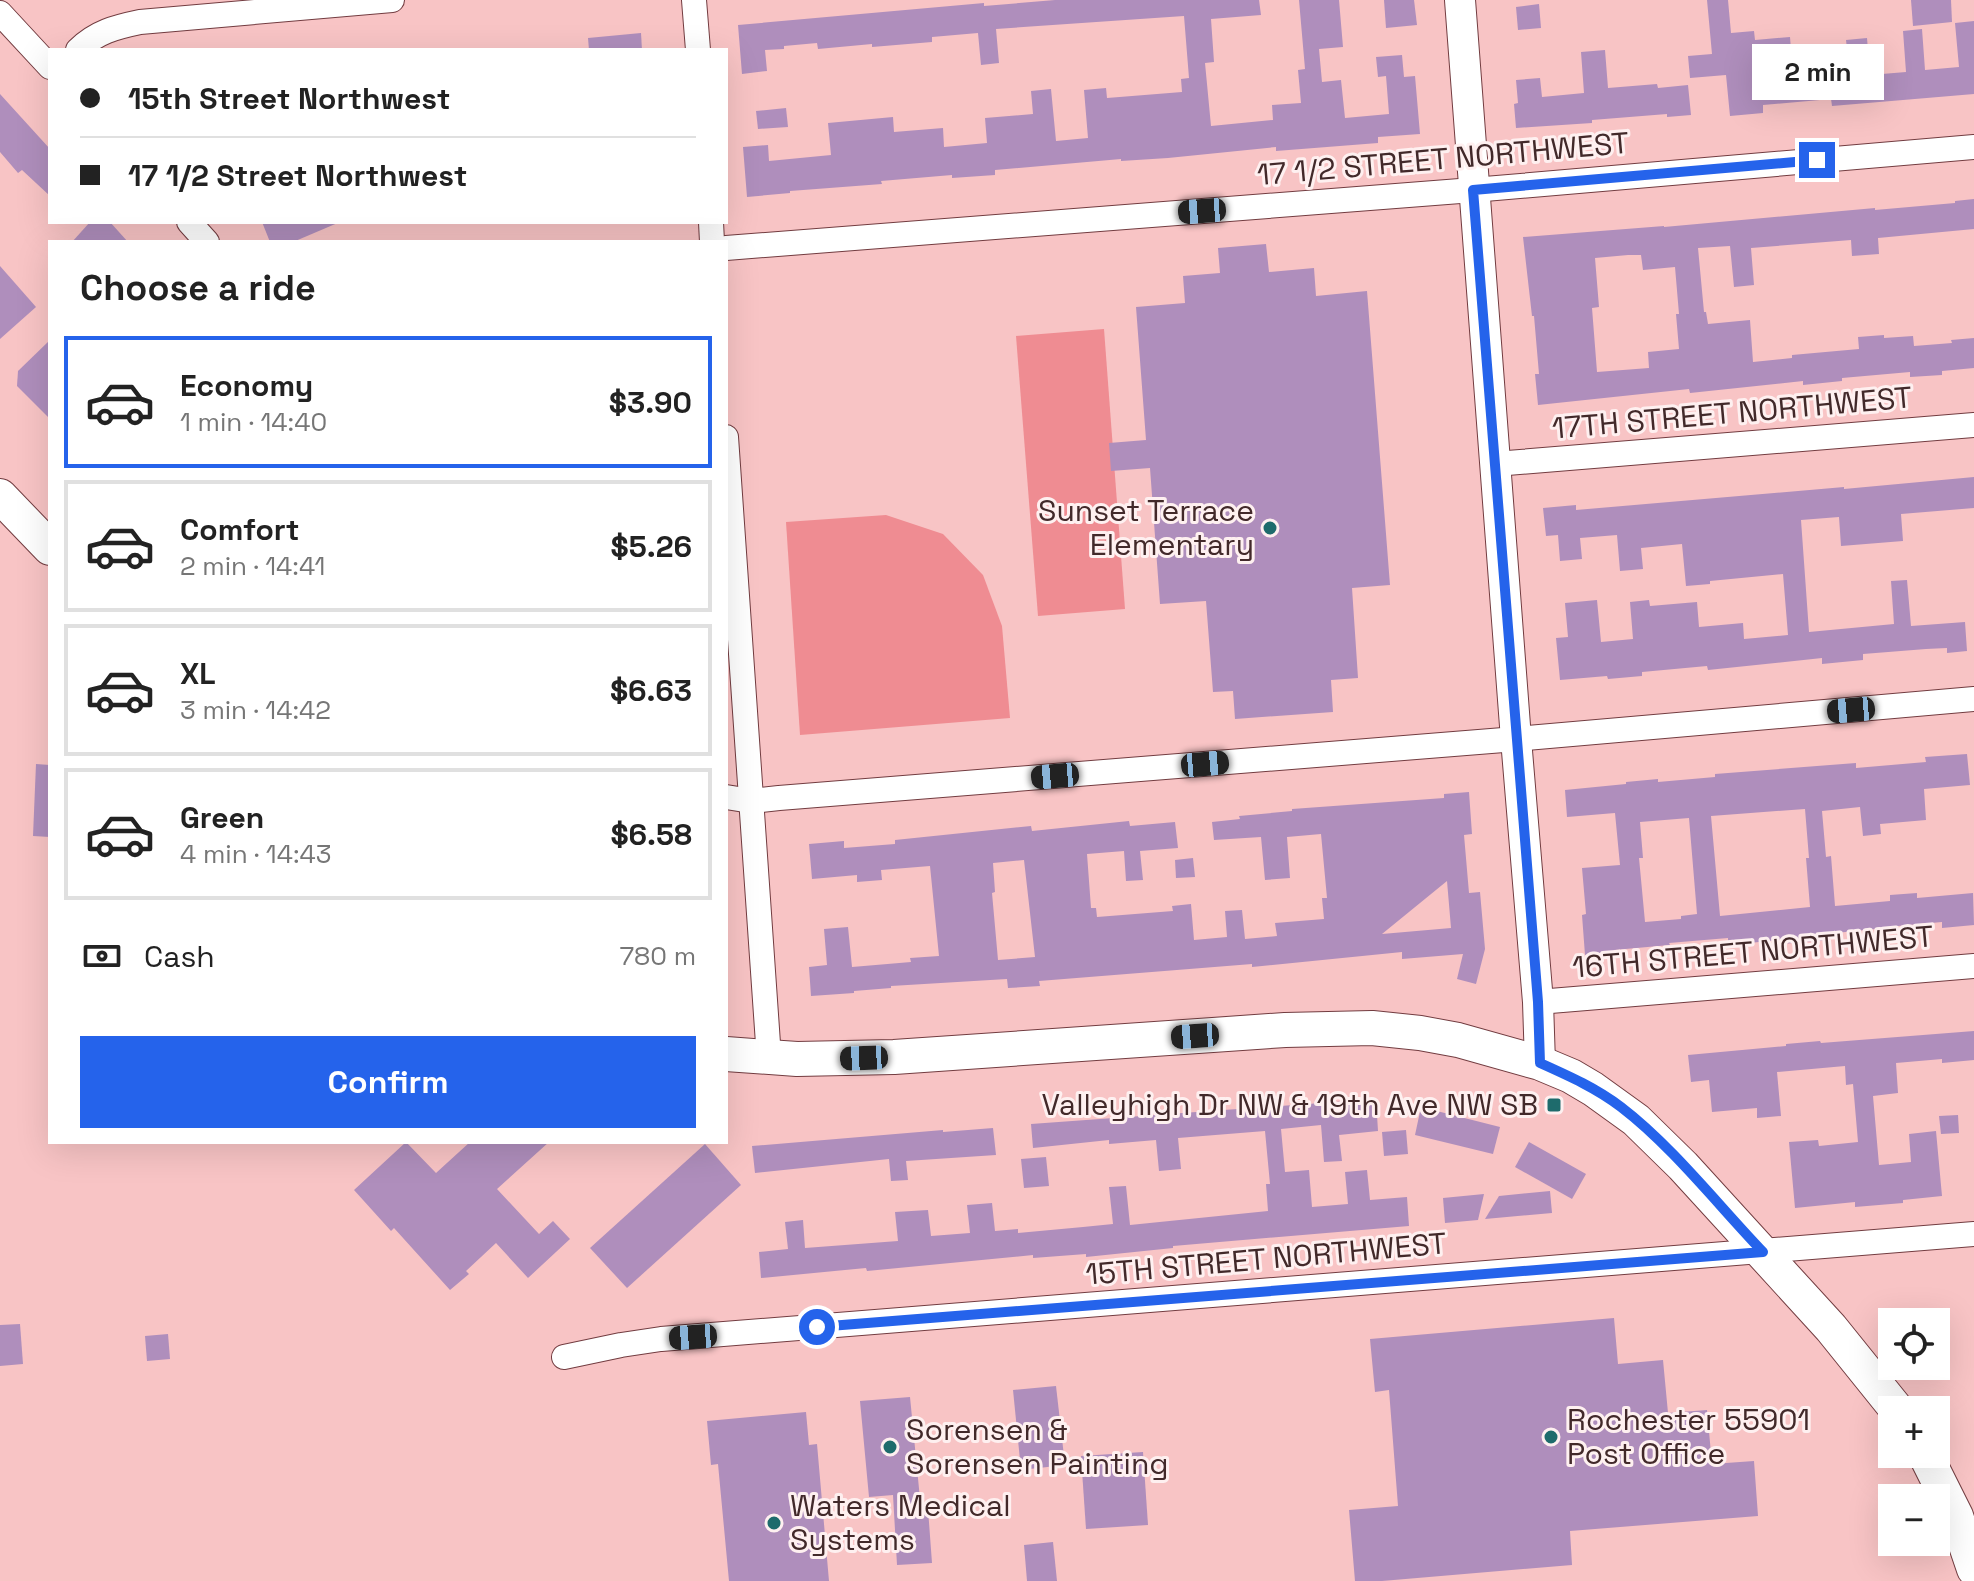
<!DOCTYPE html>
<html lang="en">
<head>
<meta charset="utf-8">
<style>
  :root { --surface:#fff; --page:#f6f6f6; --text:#222; --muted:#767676; --line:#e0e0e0; --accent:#2563eb }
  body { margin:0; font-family:"Space Grotesk",sans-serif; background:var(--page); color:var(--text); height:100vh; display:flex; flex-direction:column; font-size:30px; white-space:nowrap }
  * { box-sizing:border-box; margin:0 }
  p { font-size:26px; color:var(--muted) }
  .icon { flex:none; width:44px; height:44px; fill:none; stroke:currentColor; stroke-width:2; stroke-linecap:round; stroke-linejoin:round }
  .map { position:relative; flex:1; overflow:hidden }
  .panel { position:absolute; left:48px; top:240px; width:680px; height:904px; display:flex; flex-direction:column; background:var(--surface); border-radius:0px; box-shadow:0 8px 32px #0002 }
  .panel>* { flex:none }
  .top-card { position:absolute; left:48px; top:48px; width:680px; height:176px; border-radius:0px; box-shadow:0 8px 32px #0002; display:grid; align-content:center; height:176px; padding:0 32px; background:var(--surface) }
  .buttons { position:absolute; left:1878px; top:1308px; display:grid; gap:16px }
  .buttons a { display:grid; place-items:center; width:72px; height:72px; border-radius:0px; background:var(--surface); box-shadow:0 8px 32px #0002; font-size:40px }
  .end { position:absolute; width:36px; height:36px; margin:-18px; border:10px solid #2563eb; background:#fff; box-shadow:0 0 0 4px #fff }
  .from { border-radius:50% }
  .bubble { position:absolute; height:56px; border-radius:0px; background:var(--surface); box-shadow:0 8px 32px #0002; font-size:26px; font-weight:600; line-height:56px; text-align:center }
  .car { position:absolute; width:24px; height:48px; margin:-24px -12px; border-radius:10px; box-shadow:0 0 6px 2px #0007; background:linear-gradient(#222 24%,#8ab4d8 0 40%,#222 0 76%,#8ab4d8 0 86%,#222 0) }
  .top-card b { display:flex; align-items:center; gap:28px; height:76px; font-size:30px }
  .top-card b+b { border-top:2px solid var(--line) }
  .top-card i { width:20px; height:20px; background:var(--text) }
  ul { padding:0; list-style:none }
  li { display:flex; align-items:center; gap:24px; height:132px; margin:0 16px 12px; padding:0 16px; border:4px solid var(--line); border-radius:0px }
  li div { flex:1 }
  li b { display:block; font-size:30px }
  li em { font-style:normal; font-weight:600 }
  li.active { border-color:var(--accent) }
  li>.icon { width:72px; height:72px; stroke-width:1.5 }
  h2 { padding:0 32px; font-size:36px; line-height:96px }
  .pay { display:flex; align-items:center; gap:20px; height:88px; padding:0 32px; font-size:30px }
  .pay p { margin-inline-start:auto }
  .cta { display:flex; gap:16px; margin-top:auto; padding:16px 32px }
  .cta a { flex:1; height:92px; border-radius:0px; background:var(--accent); color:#fff; font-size:32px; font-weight:600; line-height:92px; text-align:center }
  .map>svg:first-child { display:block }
  .green { fill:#ef8c92 }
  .building { fill:#af8ebc; fill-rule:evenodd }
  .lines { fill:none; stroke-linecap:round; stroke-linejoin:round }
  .minor-casing { stroke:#723c40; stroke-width:26 }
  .tertiary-casing { stroke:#723c40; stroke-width:32 }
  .secondary-casing { stroke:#723c40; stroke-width:36 }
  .minor { stroke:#fff; stroke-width:24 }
  .tertiary { stroke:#fff; stroke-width:30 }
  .secondary { stroke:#fff; stroke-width:34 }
  .route { stroke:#2563eb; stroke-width:10 }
  .poi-dot { fill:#1e6b6c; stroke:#fef0f0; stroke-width:3 }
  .labels { text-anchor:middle; stroke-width:6; stroke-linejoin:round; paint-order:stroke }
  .street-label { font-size:30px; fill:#42292a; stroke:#fef0f0 }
  .poi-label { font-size:30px; fill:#42292a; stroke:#fef0f0; text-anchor:start }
</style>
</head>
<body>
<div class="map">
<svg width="1974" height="1581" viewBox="0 0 1974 1581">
  <rect width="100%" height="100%" fill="#f8c4c5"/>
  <!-- green -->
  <g class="green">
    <path d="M1104,329l21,280 -87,7 -22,-280z"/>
    <path d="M886,515l57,19 40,41 19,51 8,92 -210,17 -14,-213z"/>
  </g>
  <!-- building -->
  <g class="building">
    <path d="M1055,0h204l2,15 -50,4 3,43 -9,1 6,63 62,-6 -1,-15 29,-2 -3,-33 7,-1 -6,-69h40l4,47 -24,2 3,33 19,-2 4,38 44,-4 -3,-38 -8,1 -2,-20 26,-2 2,22 11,-1 5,58 -42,3v6l-102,8v-4l-108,11 -47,3v-2l-126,11v5l-43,3v-3l-71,6 1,3 -92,7v2l-43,4 -4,-50 25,-2 1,16 62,-6 -3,-32 65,-6 1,15 49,-4 1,19 43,-4 -2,-25 48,-4 -2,-23 20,-2 5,52 32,-3 -4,-48 22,-2 1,10 75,-6 -1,-13 8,-1 -5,-62 -188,13 3,34 -18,2 -3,-32 -46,4v5l-60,5v-3l-54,5 -1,-6 -33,3v3l-19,1 2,21 -25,3 -4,-49 246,-22v3z"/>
    <path d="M1384,0h30l3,25 -31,3z"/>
    <path d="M1707,0h21l3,33 23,-2 1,9 35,-3 2,25 19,-1 1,8 37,-3 -3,-26 21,-2 3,37 36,-3 -3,-41 19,-2 3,41 34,-3 -4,-44 19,-2v73l-142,12 -1,-7 -68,6v8l-33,3 -4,-41 -36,3 -2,-22 24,-2z"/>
    <path d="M1911,0h40l1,22 -39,4z"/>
    <path d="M1539,4l2,24 -23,2 -2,-23z"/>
    <path d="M641,33l1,17h-53l-1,-12z"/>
    <path d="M1605,50l3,38 49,-4 1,4 30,-3 3,30 -24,2v-3l-75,6v3l-76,5 -2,-24 4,-1 -2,-23 24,-2 2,19 42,-4 -3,-41z"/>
    <path d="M0,94l50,55v47l-28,-26 -4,3 -18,-21z"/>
    <path d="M786,108l2,19 -30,2 -2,-18z"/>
    <path d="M1974,199v30l-96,9 1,16 -27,2 -1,-16 -100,8 3,37 -20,2 -4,-41 -32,2 6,64h2l2,12 42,-4 3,42 39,-4v-3l67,-6 -1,-12 26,-2v3l29,-2 1,10 38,-3 -1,-3 23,-2v30l-32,3v4l-32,2v-5l-68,6v3l-39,4v-4l-113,12 -1,-4 -151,16 -3,-31h4l-5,-58h-2l-9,-79 141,-11v1l211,-19v2l80,-7v-2zM1628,255h13l2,15 32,-3 4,47h-3l3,35 -31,3 1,16 -52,4 -5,-64 7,-1 -4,-49z"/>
    <path d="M90,222h20l18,20h-56z"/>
    <path d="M262,222h78l-47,20h-23z"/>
    <path d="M1266,244l3,28 45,-4 2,28 51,-5 23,294 -38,3 6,90 -27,2 2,32 -98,7 -2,-28 -20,1 -7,-91 -46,3 -10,-136 -39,3 -2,-28 37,-3 -10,-133 49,-4 -2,-27 37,-3 -2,-25z"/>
    <path d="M0,266l36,41 -36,32z"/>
    <path d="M50,340v79l-33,-33 1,-15z"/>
    <path d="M1974,477v31l-73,6 2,27 -62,5 -2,-29 -38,3 8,112 85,-8 -3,-43 16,-1 4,46 54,-4 2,29 -20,2v-5l-21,1 -63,5v6l-41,4v-6l-114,12 -1,-4 -65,6v4l-34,3 -1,-3 -47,4 -4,-42 12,-1 -3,-34 32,-3 4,42 32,-3 -3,-37 19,-2 1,6 47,-4 2,25 44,-4 1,16 44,-4 -5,-61 -73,7v3l-24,2 -4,-42 -41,4 2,21 -23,2 -3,-36 -37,3 2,21 -22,2 -2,-26 -12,1 -3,-28 33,-3v5l268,-23v2z"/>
    <path d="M1967,754l3,31 -46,4 2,31 -46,4 1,10 -18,2 -3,-29 -38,4 4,46 5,-1 4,50 55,-5v-6l27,-2v5l56,-5 1,32 -32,3v-6l-66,6v1l-51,5 1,6 -44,4 -1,-4 -53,5v-7l-59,5 1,2 -56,5v3l-29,2 -3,-40 4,-1 -4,-46 38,-3 -5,-52 -48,4 -2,-27 61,-6v-2l32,-3v3l57,-5v-3l141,-11v5l70,-6 -1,-5zM1805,809l4,49h-3l4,49 -90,9 -9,-100zM1689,818l8,96 -16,2v3l-36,3 -6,-64h4l-3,-36z"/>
    <path d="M36,764l14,1v72l-17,-1z"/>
    <path d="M1469,792l3,42 -8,1 5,58 11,-1 5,57 -9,35 -19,-5 6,-25 -61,5v-7l-150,15v-3l-213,17 1,5 -32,2 -1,-9 -116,7v2l-37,3v2l-43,3 -2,-29 18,-2 -3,-36 24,-2 4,40 59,-5 -1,-4 29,-2 -9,-90 -49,4 1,10 -25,2v-7l-45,4 -3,-35 35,-3v7l51,-4v-4l136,-14 1,5 97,-10 1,5 45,-4 3,26 -38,3 3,29 -17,1 -2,-30 -37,3 4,54h5l1,9 76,-6 -1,-5 19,-2 3,36 33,-3 -2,-26 17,-1 3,29 32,-3 -2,-13 49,-4 -2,-21h5l-6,-64 -34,3 3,41 -25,2 -4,-43 -47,3 -2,-18 28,-3 -1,-3 53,-5v-2l152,-11v-4zM1024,860l11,97 -37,3 -6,-67 3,-1 -2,-29zM1447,881l4,47 -69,6z"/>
    <path d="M1193,858l2,19 -19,1 -1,-18z"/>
    <path d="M1974,1031v29l-32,3v-4l-46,4 2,30 -25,3 6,69 32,-3 -2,-28 27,-3 6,65 -39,4v3l-48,4v-5l-60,6 -6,-66 29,-2 1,6 39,-4 -5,-58 -7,1 -1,-19 -68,6 4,44 -24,2v-10l-45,4 -3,-32 -18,2 -3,-27 98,-9v-2l34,-3 1,2z"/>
    <path d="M1376,1099l2,32 -39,4 3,26 -18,1 -3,-37 -40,4 4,43 24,-2 3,37 36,-3 -3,-32 22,-2 3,30 37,-3 2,29 -236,20v2l-87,9v-3l-53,4v-3l-166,16 -1,-3 -105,10 -2,-26 29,-3 -3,-27 18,-2 2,28 93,-7 -3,-29 33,-2 3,26 39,-3 -3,-28 25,-2 3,28 23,-2v4l65,-6 30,-3 -4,-37 17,-1 4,39 138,-14 -2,-27h4l-5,-53 -87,7 3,31 -22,2 -3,-31 -47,4v-4l-76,8 -2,-24z"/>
    <path d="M1421,1107l79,20 -7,27 -78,-19z"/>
    <path d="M1958,1115l1,18 -18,1 -2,-18z"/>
    <path d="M993,1128l3,27 -90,6 2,19 -17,1 -2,-22 -134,14 -3,-27 191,-16v2z"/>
    <path d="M1406,1130l2,24 -24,2 -2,-24z"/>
    <path d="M406,1142l30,31 34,-31h79l-52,47 42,45 14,-13 17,18 -42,39 -32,-35 -30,28 3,3 -19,16 -56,-62 -3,3 -37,-41z"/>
    <path d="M1529,1142l57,32 -14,25 -57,-32z"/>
    <path d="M705,1144l36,41 -114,103 -37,-40z"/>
    <path d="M1046,1157l3,29 -25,2 -3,-29z"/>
    <path d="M1550,1191l2,22 -67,6 14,-23z"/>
    <path d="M1484,1194l-6,26 -33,3 -2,-25z"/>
    <path d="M1614,1318l4,46 45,-4 5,53 39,-3 5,54 42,-3 4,55 -188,15 2,34 -190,16h-27l-6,-71 49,-4 -9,-116 -14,2 -5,-53z"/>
    <path d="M20,1324l3,40 -23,2v-41z"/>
    <path d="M168,1334l2,25 -23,2 -2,-25z"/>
    <path d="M1056,1386l9,79 -44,5 -8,-80z"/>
    <path d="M910,1397l11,112h7l4,54 -35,2 -4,-70 -24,2 -9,-96z"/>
    <path d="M806,1412l3,33 8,-1 12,137h-100l-11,-117 -7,1 -4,-44z"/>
    <path d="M1143,1452l5,73 -62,4 -5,-73z"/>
    <path d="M1053,1542l4,39h-30l-3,-36z"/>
  </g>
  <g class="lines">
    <defs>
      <g id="minor">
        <path d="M694,0l4,50"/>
        <path d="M0,13l50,54"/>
        <path d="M78,50c18,-18 38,-23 62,-28l252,-22"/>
        <path d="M189,222l18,20"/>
        <path d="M711,222l1,20"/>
        <path d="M726,248l747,-58 501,-43"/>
        <path d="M726,437l43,621"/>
        <path d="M1495,464l479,-39"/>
        <path d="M726,797l25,4 28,-3 737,-59 458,-40"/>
        <path d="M1538,1002l436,-36"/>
        <path d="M564,1357l57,-12 40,-6 1313,-105"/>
      </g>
      <path id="tertiary" d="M1460,0l56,739 22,263 2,61"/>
      <g id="secondary">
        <path d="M0,496l50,52"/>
        <path d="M726,1054l71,5 97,-2 391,-27 87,-2 48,5 38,7 82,23 31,13 22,13 43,31 47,46 148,162 66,82"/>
        <path d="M1925,1454l31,62 18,53"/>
      </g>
    </defs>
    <!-- minor casing -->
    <use href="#minor" class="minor-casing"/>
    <!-- tertiary casing -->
    <use href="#tertiary" class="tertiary-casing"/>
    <!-- secondary casing -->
    <use href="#secondary" class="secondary-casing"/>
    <!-- minor -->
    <use href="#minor" class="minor"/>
    <!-- tertiary -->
    <use href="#tertiary" class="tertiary"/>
    <!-- secondary -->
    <use href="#secondary" class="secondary"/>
  </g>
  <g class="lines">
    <!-- route -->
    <path class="route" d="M817,1327l946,-75c-45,-47 -91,-106 -142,-145 -25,-19 -52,-31 -81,-44l-2,-61 -65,-812 344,-30"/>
  </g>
  <!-- markers -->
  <g class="poi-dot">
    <circle cx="1270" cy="528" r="8"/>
    <rect x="1546" y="1097" width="16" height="16" rx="4"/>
    <circle cx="1551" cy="1437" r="8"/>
    <circle cx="890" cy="1447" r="8"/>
    <circle cx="774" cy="1523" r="8"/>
  </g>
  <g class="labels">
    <!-- street labels -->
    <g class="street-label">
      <text transform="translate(1443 159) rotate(-5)" y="10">17 1/2 STREET NORTHWEST</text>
      <text transform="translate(1732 413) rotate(-5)" y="10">17TH STREET NORTHWEST</text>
      <text transform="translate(1753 952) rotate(-5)" y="10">16TH STREET NORTHWEST</text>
      <text transform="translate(1266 1259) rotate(-5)" y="10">15TH STREET NORTHWEST</text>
    </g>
    <!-- poi labels -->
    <g class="poi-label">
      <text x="1254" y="521" text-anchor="end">Sunset Terrace<tspan x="1254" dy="34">Elementary</tspan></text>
      <text x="1538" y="1115" text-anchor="end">Valleyhigh Dr NW &amp; 19th Ave NW SB</text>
      <text x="1567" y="1430">Rochester 55901<tspan x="1567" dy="34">Post Office</tspan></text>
      <text x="906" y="1440">Sorensen &amp;<tspan x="906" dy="34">Sorensen Painting</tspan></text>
      <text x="790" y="1516">Waters Medical<tspan x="790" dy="34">Systems</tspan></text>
    </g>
  </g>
</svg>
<div class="buttons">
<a><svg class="icon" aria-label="locate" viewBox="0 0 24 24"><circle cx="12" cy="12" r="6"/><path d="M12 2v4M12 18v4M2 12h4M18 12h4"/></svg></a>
<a>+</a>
<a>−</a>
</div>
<i class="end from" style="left:817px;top:1327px"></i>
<i class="end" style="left:1817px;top:160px"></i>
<div class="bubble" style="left:1752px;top:44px;width:132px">2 min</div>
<i class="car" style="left:1202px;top:211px;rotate:266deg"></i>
<i class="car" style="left:1851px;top:710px;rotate:265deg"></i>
<i class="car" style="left:1205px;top:764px;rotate:85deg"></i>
<i class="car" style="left:1055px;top:776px;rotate:265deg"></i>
<i class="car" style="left:1195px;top:1036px;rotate:266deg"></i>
<i class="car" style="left:864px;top:1058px;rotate:268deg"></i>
<i class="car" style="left:693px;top:1337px;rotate:266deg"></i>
<div class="top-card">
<b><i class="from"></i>15th Street Northwest</b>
<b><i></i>17 1/2 Street Northwest</b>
</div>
<section class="panel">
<h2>Choose a ride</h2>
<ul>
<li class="active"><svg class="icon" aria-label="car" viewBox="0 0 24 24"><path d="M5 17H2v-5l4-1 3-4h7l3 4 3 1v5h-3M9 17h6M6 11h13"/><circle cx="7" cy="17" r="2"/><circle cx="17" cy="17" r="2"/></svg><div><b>Economy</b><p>1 min · 14:40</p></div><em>$3.90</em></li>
<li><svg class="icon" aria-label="car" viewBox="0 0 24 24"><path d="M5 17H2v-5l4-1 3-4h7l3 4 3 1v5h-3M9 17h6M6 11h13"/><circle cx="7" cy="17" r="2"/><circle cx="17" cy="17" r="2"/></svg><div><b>Comfort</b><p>2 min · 14:41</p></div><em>$5.26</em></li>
<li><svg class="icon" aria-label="car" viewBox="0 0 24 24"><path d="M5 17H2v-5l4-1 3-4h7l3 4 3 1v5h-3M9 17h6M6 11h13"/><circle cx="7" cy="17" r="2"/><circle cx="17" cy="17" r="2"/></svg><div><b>XL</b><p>3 min · 14:42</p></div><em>$6.63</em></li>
<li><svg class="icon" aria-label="car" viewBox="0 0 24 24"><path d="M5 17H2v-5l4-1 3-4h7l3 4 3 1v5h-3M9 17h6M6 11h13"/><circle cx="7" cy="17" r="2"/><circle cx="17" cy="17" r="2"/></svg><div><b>Green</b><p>4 min · 14:43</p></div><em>$6.58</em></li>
</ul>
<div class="pay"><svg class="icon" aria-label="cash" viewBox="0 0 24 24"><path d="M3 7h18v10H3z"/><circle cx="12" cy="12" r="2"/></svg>Cash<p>780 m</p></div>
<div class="cta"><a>Confirm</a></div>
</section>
</div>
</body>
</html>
